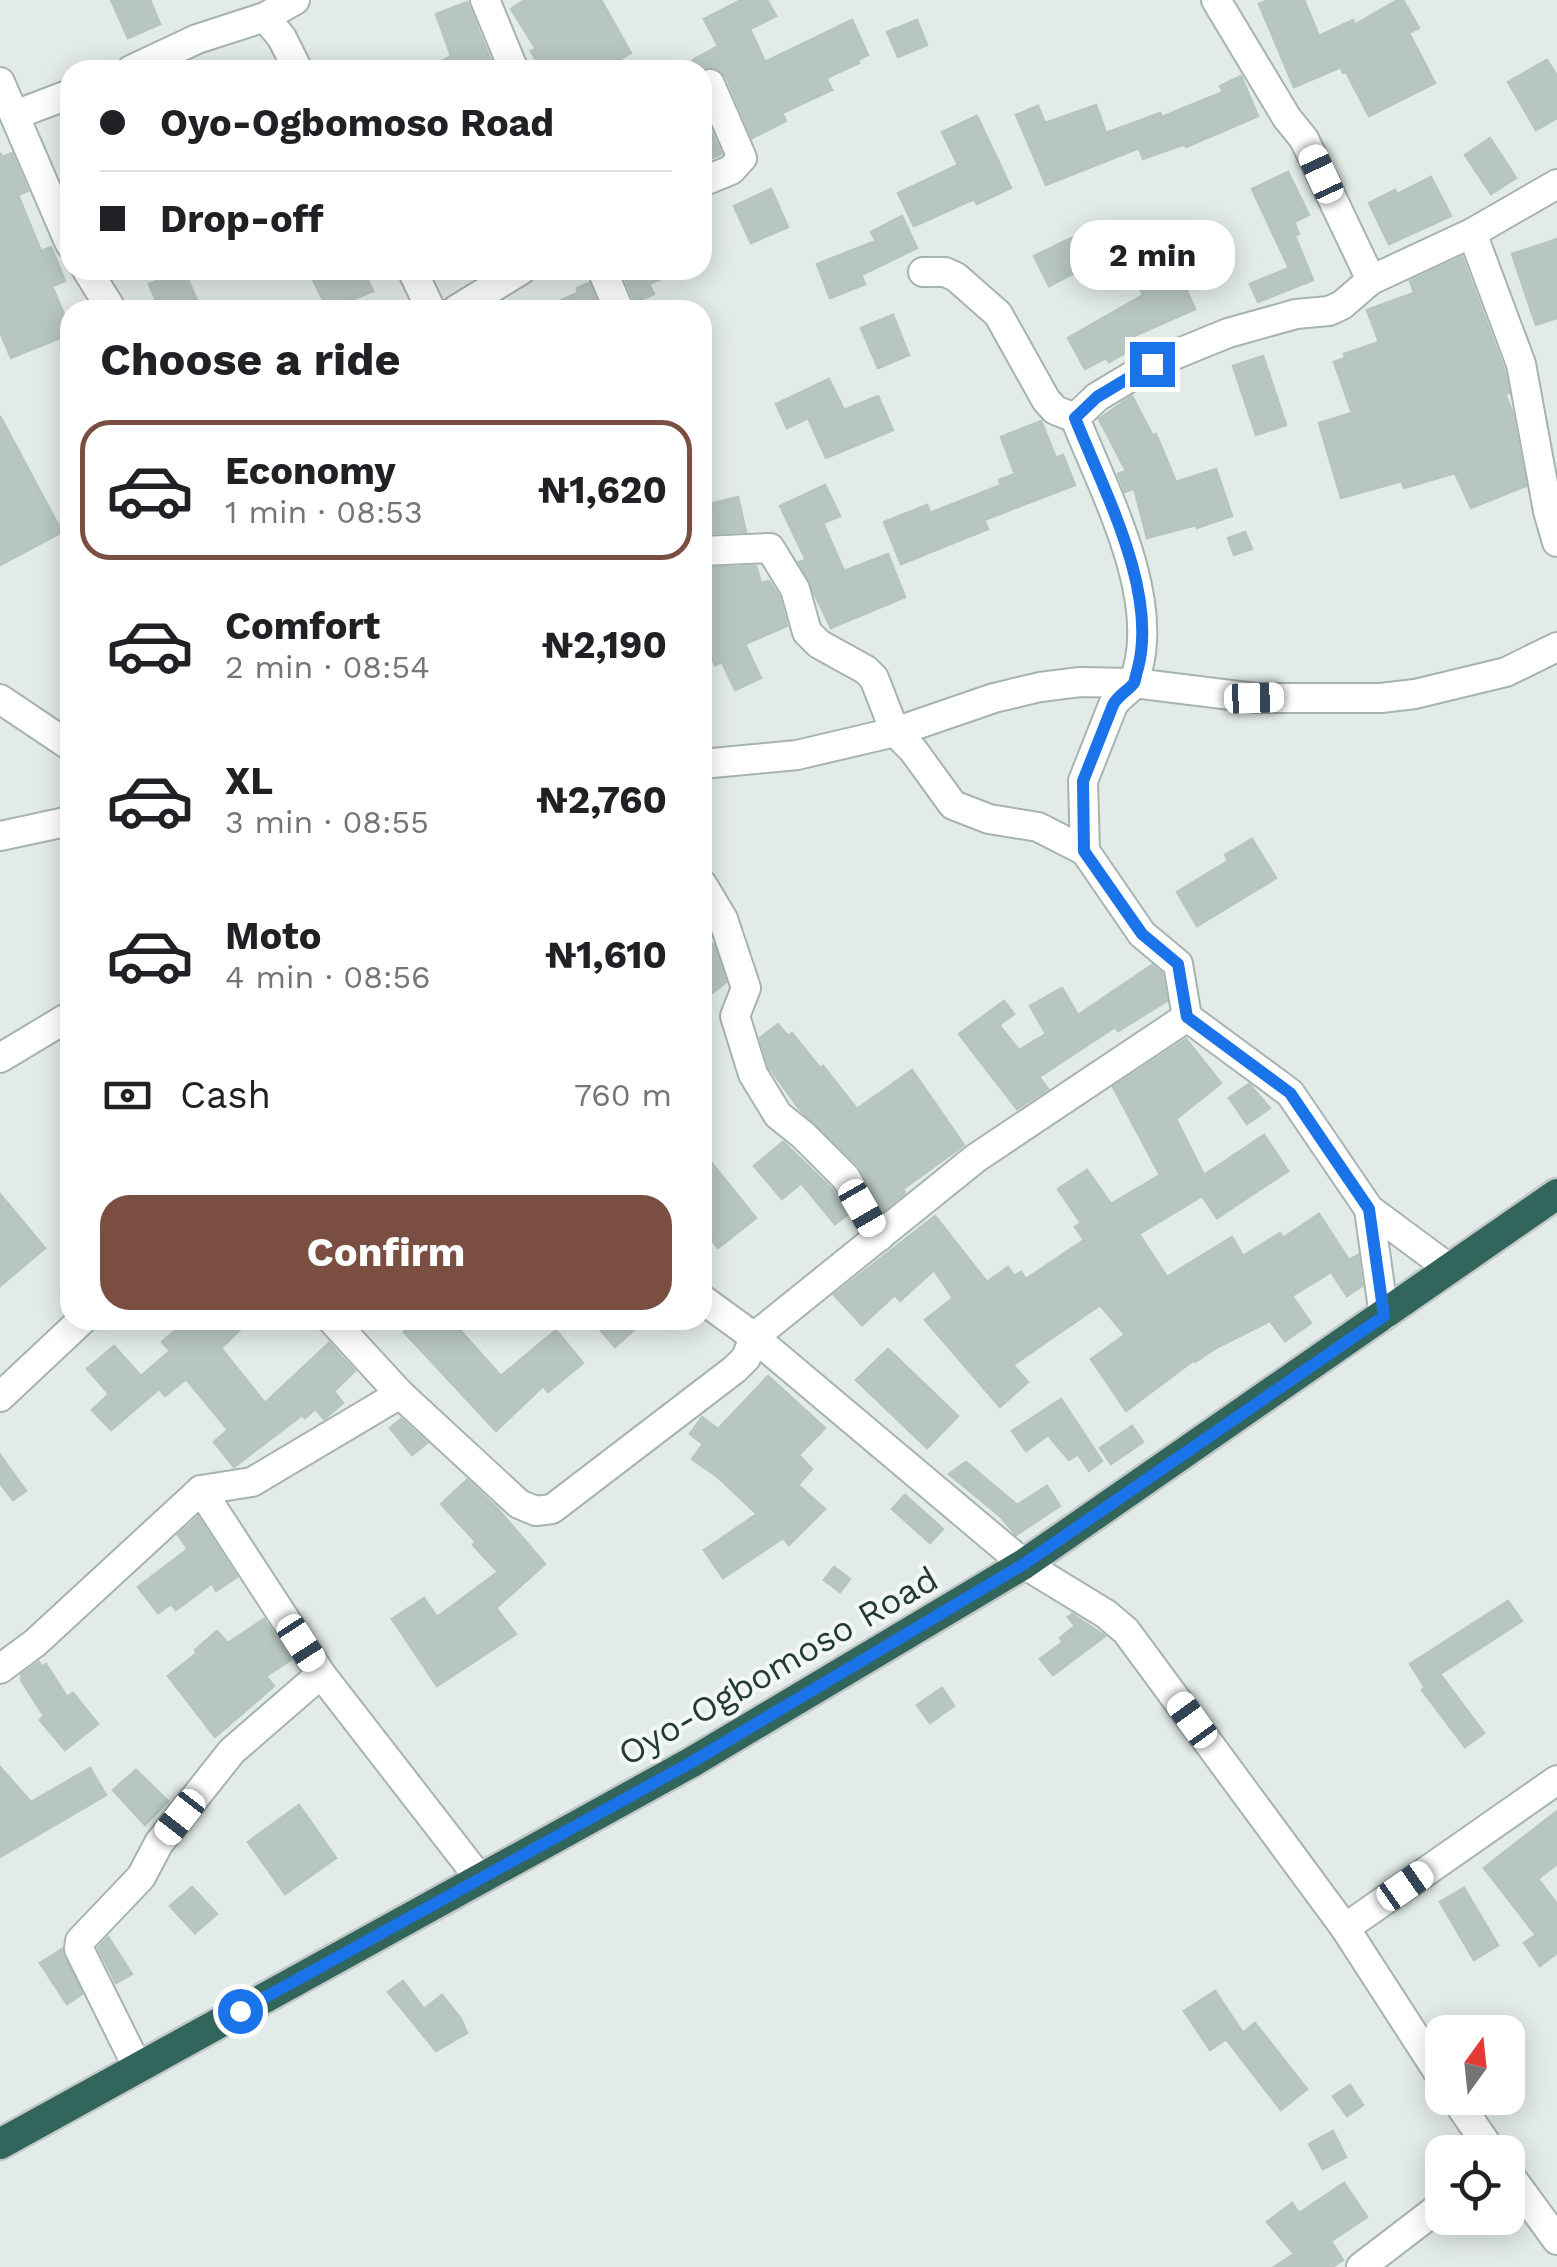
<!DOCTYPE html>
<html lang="en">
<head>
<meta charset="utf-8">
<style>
  :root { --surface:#fff; --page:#f6f6f6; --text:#202124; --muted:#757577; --line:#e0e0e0; --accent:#7a4f41 }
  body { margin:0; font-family:"Work Sans",sans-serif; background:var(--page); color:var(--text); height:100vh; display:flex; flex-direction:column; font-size:38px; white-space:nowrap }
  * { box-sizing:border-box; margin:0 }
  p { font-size:32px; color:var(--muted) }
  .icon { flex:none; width:55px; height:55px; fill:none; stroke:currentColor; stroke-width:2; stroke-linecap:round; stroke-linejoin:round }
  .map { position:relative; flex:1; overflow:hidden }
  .sheet { position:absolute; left:60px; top:300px; width:652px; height:1030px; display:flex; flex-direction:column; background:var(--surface); border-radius:30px; box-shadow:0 5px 25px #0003 }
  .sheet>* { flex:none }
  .banner { position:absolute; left:60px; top:60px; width:652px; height:220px; border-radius:30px; box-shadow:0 5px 25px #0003; display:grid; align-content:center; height:220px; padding:0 40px; background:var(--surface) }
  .needle { width:65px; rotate:15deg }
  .buttons { position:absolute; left:1425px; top:2015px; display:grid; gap:20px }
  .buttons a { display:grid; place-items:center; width:100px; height:100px; border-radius:20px; background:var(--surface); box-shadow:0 5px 25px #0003; font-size:50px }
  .end { position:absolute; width:45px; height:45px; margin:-22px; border:12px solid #1a73e8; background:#fff; box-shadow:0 0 0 5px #fff }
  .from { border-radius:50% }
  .bubble { position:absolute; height:70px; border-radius:30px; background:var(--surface); box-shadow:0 5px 25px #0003; font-size:32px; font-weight:700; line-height:70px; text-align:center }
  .car { position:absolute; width:30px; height:60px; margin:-30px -15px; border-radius:12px; box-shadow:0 0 8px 2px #0007; background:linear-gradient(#fff 24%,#345 0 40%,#fff 0 76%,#345 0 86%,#fff 0) }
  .banner b { display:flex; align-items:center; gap:35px; height:95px; font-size:38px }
  .banner b+b { border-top:2px solid var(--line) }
  .banner i { width:25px; height:25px; background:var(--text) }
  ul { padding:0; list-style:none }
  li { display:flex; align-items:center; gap:30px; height:140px; margin:0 20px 15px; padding:0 20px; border:5px solid transparent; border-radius:30px }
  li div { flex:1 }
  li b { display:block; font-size:38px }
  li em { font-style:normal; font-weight:700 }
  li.current { border-color:var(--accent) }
  li>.icon { width:90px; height:90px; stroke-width:1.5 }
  h2 { padding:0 40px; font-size:45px; line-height:120px }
  .pay { display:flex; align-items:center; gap:25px; height:110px; padding:0 40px; font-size:38px }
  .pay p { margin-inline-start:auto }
  .cta { display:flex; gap:20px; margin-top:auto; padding:20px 40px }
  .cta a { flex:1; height:115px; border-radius:30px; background:var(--accent); color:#fff; font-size:40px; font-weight:700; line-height:115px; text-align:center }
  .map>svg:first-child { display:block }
  .building { fill:#b8c6c1; stroke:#b6c5bf; stroke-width:2.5 }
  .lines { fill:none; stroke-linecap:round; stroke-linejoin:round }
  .minor-casing { stroke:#a6b3af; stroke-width:32 }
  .highway-casing { stroke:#c2c8c6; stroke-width:35 }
  .minor { stroke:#fff; stroke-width:28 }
  .highway { stroke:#32655c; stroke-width:30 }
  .route { stroke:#1a73e8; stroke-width:12 }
  .labels { text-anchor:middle; stroke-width:8; stroke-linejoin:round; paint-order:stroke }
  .street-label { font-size:35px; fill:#243b35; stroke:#f3f8f6 }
</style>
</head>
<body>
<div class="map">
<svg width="1557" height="2267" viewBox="0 0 1557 2267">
  <rect width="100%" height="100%" fill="#e3ebe8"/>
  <!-- building -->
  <g class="building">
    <path d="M111,0h39l10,24 -32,14z"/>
    <path d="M525,0h76l30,53 -30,17h-60l-10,-19 5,-2 -25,-40z"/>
    <path d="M741,0h26l9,16 -26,13 15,33 87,-42 16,35 -10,5 1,3 -33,15 6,12 -50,23 4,8 -34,17 -26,-62 -13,-9 -15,3 -5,-10 25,-14 -14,-27z"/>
    <path d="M1269,0h35l15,36 34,-16 1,5 44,-25h5l16,28 -10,5 26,50 -66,33 -23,-44 -3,1 -2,-6 -47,20 -35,-83z"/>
    <path d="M467,2l26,64 -9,4h-59l26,-14 -15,-42z"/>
    <path d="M917,20l10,25 -29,12 -11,-25z"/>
    <path d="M1547,60l10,16v42l-21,12 -28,-48z"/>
    <path d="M1241,76l17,40 -72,31 -1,-3 -42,15 -4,-11 -93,37 -30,-70 22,-9 7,17 51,-18 10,28 54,-20 2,4 61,-25 -3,-6z"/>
    <path d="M702,111l19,43 -19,9z"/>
    <path d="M977,116l34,72 -34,16 -3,-5 -60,27 -16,-33 60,-28 -16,-33z"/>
    <path d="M1490,138l26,40 -25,16 -26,-39z"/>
    <path d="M0,153l2,4 10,-4 16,38 -10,4 23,56 10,-4 14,34 -13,5 18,43v5l-59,24 -11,-26z"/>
    <path d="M1288,172l21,43 -15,7 5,12 -4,2 18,44 -55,22 -8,-18 39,-16 -37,-79z"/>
    <path d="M1431,177l20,39 -62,28 -20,-41 26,-13 2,4z"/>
    <path d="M771,189l17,38 -37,16 -17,-37z"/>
    <path d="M902,216l15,32 -56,27 4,9 -35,14 -13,-34 59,-23 -5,-9z"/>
    <path d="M1080,234l14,29 -45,23 -15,-30z"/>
    <path d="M1151,236l15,35 10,-5 19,43 -61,27 5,9 -30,17 -3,-4 -21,11 -17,-31 75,-43 -22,-46z"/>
    <path d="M1557,239v79l-21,7 -24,-71z"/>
    <path d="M1462,257l42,112 5,24 -4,1 7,17 14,75 -55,22 -16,-35 -51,15 -2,-7 -61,17 -22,-75 33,-10 -18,-51 11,-4 -1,-4 35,-12 -12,-32 47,-17 -4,-12z"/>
    <path d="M184,270l17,40h-41l-11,-26z"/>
    <path d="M308,270h55l10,21 -45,19z"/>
    <path d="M621,270h60l-32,14 5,10 -19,8z"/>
    <path d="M589,283l11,27h-62l40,-17 -1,-5z"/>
    <path d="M893,315l16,40 -31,13 -17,-40z"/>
    <path d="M1263,356l23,69 -30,10 -23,-69z"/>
    <path d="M829,379l15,31 34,-14 15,34 -67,28 -18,-40 -21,10 -11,-24z"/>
    <path d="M1132,396l21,40 3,-2 20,48 40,-13 16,47 -35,12 -1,-3 -49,13 -13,-50 -9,4 -7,-18 8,-3 -27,-52z"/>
    <path d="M0,416l62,116 -62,33z"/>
    <path d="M1041,421l15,37 7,-3 12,30 -91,35 4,9 -87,35 -17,-42 43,-17 3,8 71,-28 -2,-5 16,-6 -14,-37z"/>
    <path d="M825,485l15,31 -17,7 21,48 44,-17 17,43 -74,31 -32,-66 7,-2 -26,-54z"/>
    <path d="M738,497l8,35 -38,1 -6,-27z"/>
    <path d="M1245,532l7,17 -18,6 -6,-17z"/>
    <path d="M756,566l5,17 8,-2 10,15 8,30 -42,18 16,34 -26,12 -13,-28 -7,3 -13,-29v-68z"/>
    <path d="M1252,839l24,39 -79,48 -20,-34 51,-31 -3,-6z"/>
    <path d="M702,932l12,14 12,36 -14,11 -10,-12z"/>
    <path d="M1152,965l10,8 5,28 -49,30 -3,-4 -76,50 9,12 -31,20 -58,-75 45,-33 10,13 -15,11 20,25 27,-16 -16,-28 32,-18 16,27z"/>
    <path d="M778,1024l10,12 4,-3 28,35 3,-2 34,43 55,-39 52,75 -61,44 2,4 -21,17 -25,-44 -59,-56 -31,-43 -9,-29z"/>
    <path d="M1186,1039l35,44 -45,36 28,56 60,-40 24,36 -71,47 -15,-22 -63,38 28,43 65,-40 11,19 37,-23 3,5 36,-24 30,46 9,-5 4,31 -15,10 -16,-24 -39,24 19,27 -26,18 -15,-20 -54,27 -21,14 -1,-2 -68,51 -35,-52 34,-24 -25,-30 -87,60 15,17 -28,25 -75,-87 28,-22 -19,-28 -34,31 -5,-6 -33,30 -28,-30 101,-79 52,66 21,-15 6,9 7,-4 5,7 58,-39 -9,-13 6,-4 -23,-34 29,-19 24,34 49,-29 -47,-88z"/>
    <path d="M1249,1084l21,24 -23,16 -18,-26z"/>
    <path d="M783,1142l49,47 15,26 -12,9 -34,-41 -19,16 -28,-33z"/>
    <path d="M702,1151l54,67 -38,30 -16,-20z"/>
    <path d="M0,1194l45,54 -45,38z"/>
    <path d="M188,1320h62l-29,28 44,55 64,-60 26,28 -21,20 9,12 -19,16 -9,-10 -10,9 -3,-3 -68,52 -20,-25 14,-12 -42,-51 -21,17 -6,-7 -48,41 -19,-20 17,-16 -22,-25 27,-23 27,30 29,-25 -8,-9z"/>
    <path d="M416,1320h55l-11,10 41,46 55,-46 27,33 -35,29 -5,-6 -47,45 -92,-99z"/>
    <path d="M592,1320h53l-30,27z"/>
    <path d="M888,1349l70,67 -31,32 -71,-68z"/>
    <path d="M768,1376l57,52 -26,27 13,14 -14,16 27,24 -36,36 -6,-7 -60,40 -19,-28 53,-36 -38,-36 -27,-19 11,-15 -13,-10 12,-17 16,12z"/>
    <path d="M1061,1399l41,62 -13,10 -11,-17 -9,6 -21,-25 -22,16 -14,-20z"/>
    <path d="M401,1419l26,24 -15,12 -22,-27z"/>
    <path d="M1132,1426l11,16 -32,22 -11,-16z"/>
    <path d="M0,1455l26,36 -13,9 -13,-17z"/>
    <path d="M966,1462l51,43 30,-19 13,20 -44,29 -16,-19 -51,-42z"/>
    <path d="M467,1480l30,28 48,56 -49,44 20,26 -79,52 -45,-67 32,-21 13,19 61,-45 -25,-27 3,-3 -35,-38z"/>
    <path d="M905,1495l38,34 -13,14 -38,-34z"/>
    <path d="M198,1517l39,60 -21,14 -4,-8 -36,27 -5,-6 -13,9 -20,-26 50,-38 -10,-14z"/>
    <path d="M834,1567l16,12 -10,13 -16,-12z"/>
    <path d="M1508,1601l14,20 -82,53 44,59 -19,14 -43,-57 3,-3 -15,-23z"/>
    <path d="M1072,1614l33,22 -52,39 -13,-16 23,-17 -3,-4 15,-12 -7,-9z"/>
    <path d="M264,1619l27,41 -25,16 8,10 -59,51 -47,-61 29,-23 -2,-3 22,-19 11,12z"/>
    <path d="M39,1662l3,5 4,-3 21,33 6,-4 25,31 -33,26 -25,-30 4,-4 -23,-36v-5z"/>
    <path d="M942,1688l12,18 -24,17 -13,-18z"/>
    <path d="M0,1767l31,35 59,-34 16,27 -106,62z"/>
    <path d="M136,1770l32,31 -23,24 -32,-35z"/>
    <path d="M299,1805l37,53 -51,36 -37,-52z"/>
    <path d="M1557,1811v53l-19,15 19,25v49l-17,13 -16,-23 12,-8 -52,-67z"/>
    <path d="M192,1887l25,27 -22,19 -25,-27z"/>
    <path d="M1464,1888l34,57 -24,15 -34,-58z"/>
    <path d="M108,1937l24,37 -16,9 -18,-35z"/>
    <path d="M62,1949l20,45 -15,10 -27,-41z"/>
    <path d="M403,1981l21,28 18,-14 19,24 6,14 -31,18 -48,-59z"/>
    <path d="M1215,1991l28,42 12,-10 52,66 -26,21 -55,-71 -16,11 -26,-39z"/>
    <path d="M1350,2085l13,20 -16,11 -14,-20z"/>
    <path d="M1333,2131l13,26 -23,12 -14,-25z"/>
    <path d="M1344,2183l23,34 -36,24 12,19 -11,7h-58l20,-13 -27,-32 25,-19 7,10z"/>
  </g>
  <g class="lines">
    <defs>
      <g id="minor">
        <path d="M485,0l29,70"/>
        <path d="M1216,0l71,118 17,21 67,141"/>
        <path d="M265,17l17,21 16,32"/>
        <path d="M131,70l66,-31 68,-22 30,-17"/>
        <path d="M0,82l70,162"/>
        <path d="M15,115l55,-21"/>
        <path d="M702,182l29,-12 11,-12 -32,-74"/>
        <path d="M1472,233l49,131 27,147 9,31"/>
        <path d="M87,270l25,40"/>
        <path d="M412,270l19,40"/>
        <path d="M602,270l17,40"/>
        <path d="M923,272h22l11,5 42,37 48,86 9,10 20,8"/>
        <path d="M456,310l65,-40"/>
        <path d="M702,551l68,-3 25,41 12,43 12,12 47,26 8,8 21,54 18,18 40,55 36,14 49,8 47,24 57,83 36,30 9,53 103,76 79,116 81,60"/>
        <path d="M0,699l70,47"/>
        <path d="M702,764l95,-9 98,-23 99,-34 46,-11 40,-5 54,1 121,15h126l34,-4 91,-22 51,-25"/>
        <path d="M0,836l70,-15"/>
        <path d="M1085,851l-2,-70 30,-76c6,-9 16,-14 21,-22 2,-5 2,-10 4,-15 20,-77 -34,-177 -63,-250l22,-21 55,-33 76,-31 68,-19 33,-3 13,-6 29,-25 101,-47 85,-49"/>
        <path d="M702,884l21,35 23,69 -11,28 18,58 25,41 25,20 43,43 33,59"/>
        <path d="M0,1058l70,-42"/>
        <path d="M1369,1209l15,107"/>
        <path d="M702,1299l52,38 270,227 82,50 20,17 219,297 97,150"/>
        <path d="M332,1320l68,74 119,110 17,7 16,-2 183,-140 11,-11 8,-21 222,-179 211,-141"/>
        <path d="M0,1397l82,-77"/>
        <path d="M201,1490l120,184 159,205"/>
        <path d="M0,1669l35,-26 166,-153 51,-8 148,-88"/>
        <path d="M1345,1928l212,-148"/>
        <path d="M138,2068l-59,-119 1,-8 61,-64 18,-34 73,-92 89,-77"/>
        <path d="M1455,2098l37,54"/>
        <path d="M1508,2173l49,67"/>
        <path d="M1361,2267l81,-62"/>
      </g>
      <path id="highway" d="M0,2144l692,-382 332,-198 533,-370"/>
    </defs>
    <!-- minor casing -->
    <use href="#minor" class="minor-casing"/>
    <!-- highway casing -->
    <use href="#highway" class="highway-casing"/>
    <!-- minor -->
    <use href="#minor" class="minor"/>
    <!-- highway -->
    <use href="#highway" class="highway"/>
  </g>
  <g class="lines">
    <!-- route -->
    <path class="route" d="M240,2011l452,-249 332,-198 360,-248 -15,-107 -79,-116 -103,-76 -9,-53 -36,-30 -58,-83 -1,-70 30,-76c5,-10 15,-14 21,-22 2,-5 2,-10 4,-15 20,-77 -34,-177 -63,-250l22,-21 55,-33"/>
  </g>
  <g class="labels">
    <!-- street labels -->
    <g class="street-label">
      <text transform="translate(778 1666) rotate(-30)" y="12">Oyo-Ogbomoso Road</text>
    </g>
  </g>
</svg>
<div class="buttons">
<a><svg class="needle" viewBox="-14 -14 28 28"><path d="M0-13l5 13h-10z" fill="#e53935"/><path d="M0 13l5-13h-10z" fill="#757577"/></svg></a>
<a><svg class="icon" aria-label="locate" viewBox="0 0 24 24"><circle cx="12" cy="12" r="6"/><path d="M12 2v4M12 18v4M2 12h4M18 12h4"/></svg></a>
</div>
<i class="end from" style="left:240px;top:2011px"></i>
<i class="end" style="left:1152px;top:364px"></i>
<div class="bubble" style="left:1070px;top:220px;width:165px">2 min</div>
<i class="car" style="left:1321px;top:174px;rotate:335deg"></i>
<i class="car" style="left:1254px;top:698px;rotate:88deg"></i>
<i class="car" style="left:862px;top:1208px;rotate:150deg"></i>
<i class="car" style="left:301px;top:1643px;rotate:147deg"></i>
<i class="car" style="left:1192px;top:1720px;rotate:324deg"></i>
<i class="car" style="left:180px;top:1817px;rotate:218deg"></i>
<i class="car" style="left:1405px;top:1886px;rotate:55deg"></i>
<div class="banner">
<b><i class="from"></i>Oyo-Ogbomoso Road</b>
<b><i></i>Drop-off</b>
</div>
<section class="sheet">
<h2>Choose a ride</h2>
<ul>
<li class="current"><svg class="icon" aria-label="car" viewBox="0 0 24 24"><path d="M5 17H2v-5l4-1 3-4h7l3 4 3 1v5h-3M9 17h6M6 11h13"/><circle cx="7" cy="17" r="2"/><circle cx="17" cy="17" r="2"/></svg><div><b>Economy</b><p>1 min · 08:53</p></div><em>₦1,620</em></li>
<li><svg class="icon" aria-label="car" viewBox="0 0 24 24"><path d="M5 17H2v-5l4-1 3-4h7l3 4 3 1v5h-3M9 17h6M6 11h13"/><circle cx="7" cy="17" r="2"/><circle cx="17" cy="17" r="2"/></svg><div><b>Comfort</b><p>2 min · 08:54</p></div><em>₦2,190</em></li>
<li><svg class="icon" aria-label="car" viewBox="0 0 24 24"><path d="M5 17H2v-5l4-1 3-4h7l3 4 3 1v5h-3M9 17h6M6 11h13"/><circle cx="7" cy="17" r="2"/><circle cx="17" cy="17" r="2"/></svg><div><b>XL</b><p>3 min · 08:55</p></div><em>₦2,760</em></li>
<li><svg class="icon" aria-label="car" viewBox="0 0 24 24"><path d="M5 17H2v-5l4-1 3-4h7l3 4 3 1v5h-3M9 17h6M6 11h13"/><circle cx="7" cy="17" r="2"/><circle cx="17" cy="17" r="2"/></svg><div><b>Moto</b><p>4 min · 08:56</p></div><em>₦1,610</em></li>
</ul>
<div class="pay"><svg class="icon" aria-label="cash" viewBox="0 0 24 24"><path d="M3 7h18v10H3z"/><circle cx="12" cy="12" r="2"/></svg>Cash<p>760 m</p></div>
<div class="cta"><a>Confirm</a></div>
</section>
</div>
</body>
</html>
